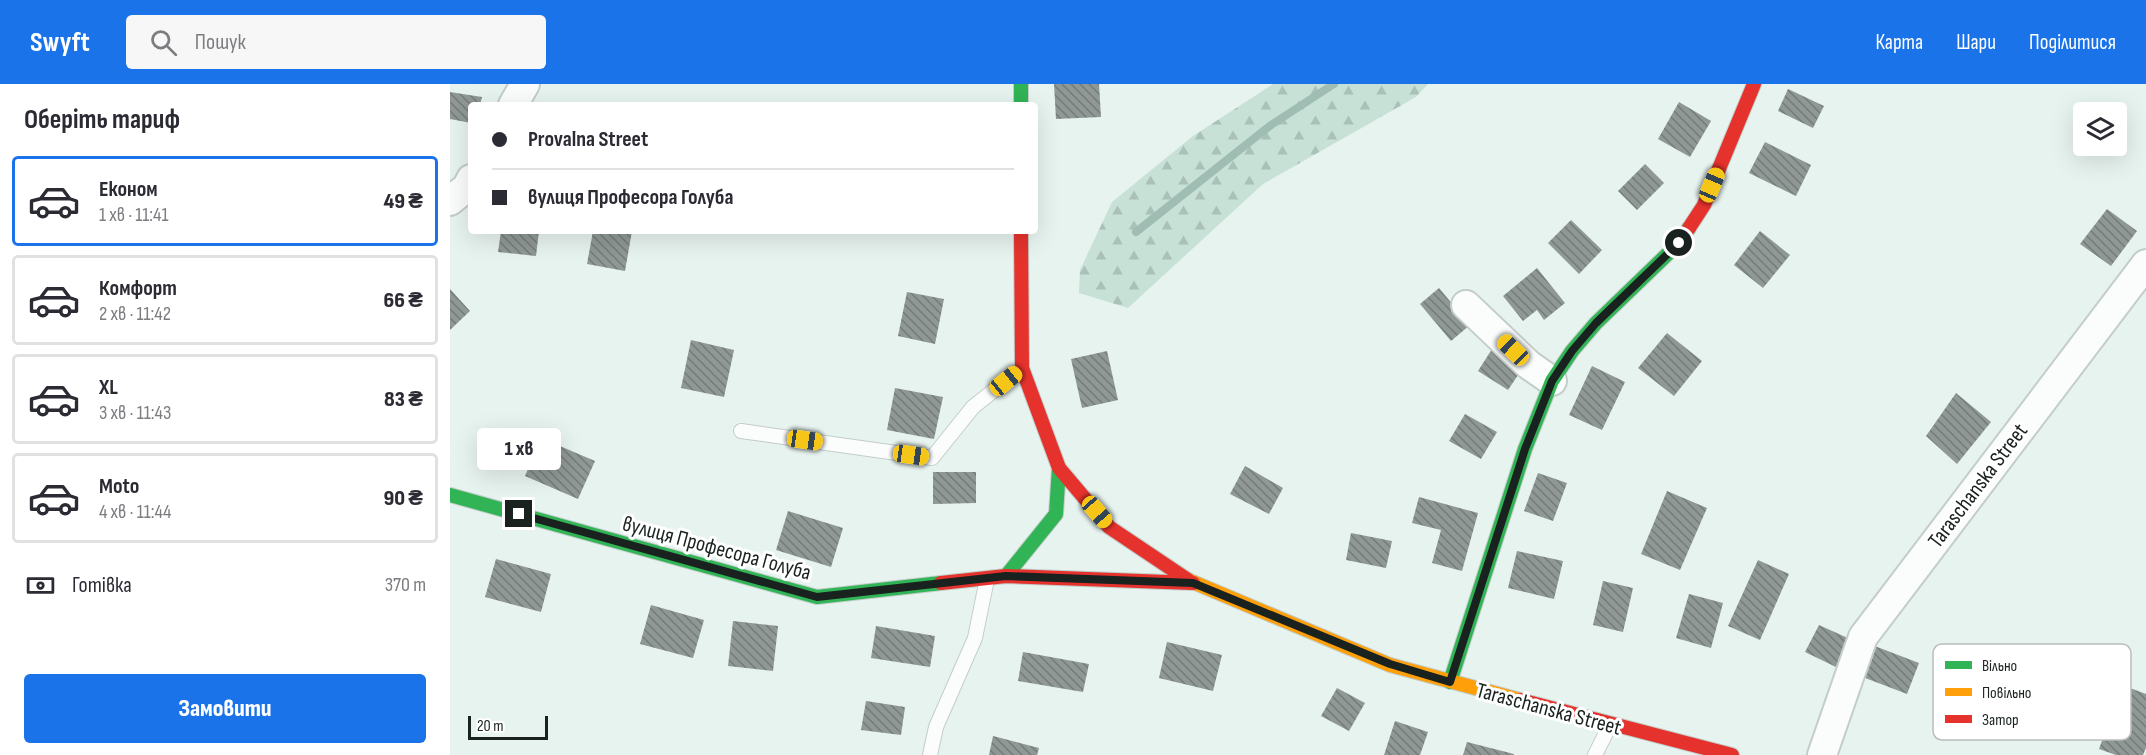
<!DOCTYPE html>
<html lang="uk">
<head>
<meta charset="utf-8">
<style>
  :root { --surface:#fff; --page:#f7f7f7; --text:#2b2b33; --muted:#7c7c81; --line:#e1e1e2; --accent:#1a73e8 }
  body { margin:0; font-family:"Sofia Sans Condensed",sans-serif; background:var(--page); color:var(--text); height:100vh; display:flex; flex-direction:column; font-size:22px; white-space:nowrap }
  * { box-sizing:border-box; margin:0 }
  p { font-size:20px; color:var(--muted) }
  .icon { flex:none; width:33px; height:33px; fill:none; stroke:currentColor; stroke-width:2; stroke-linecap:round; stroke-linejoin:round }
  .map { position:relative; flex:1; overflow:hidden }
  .drawer { display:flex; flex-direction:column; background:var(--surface); width:450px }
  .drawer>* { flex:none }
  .banner { position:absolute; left:18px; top:18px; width:570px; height:132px; border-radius:6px; box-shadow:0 6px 24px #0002; display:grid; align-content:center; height:132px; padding:0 24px; background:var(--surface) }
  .controls { position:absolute; left:1623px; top:18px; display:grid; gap:12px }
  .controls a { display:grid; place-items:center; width:54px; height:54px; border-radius:6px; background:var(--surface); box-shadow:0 6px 24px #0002; font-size:30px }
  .scale { position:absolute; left:18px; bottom:15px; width:80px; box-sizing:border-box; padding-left:6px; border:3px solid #19221f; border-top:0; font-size:16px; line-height:21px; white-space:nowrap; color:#19221f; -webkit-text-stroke:4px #fff; paint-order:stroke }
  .end { position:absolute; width:27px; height:27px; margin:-14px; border:8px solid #19221f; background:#fff; box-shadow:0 0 0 3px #fff }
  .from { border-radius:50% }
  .bubble { position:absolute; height:42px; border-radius:6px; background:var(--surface); box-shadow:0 6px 24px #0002; font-size:20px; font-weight:800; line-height:42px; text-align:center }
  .car { position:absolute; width:18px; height:36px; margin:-18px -9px; border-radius:8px; box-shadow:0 0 4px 2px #0007; background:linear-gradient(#f5c518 24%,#345 0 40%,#f5c518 0 76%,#345 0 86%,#f5c518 0) }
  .banner b { display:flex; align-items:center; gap:21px; height:57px; font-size:22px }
  .banner b+b { border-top:2px solid var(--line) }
  .banner i { width:15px; height:15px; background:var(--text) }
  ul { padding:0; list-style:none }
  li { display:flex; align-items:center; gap:18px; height:90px; margin:0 12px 9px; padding:0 12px; border:3px solid var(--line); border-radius:6px }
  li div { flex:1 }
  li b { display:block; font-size:22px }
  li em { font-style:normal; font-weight:800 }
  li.active { border-color:var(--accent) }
  li>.icon { width:54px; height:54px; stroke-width:1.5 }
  h2 { padding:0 24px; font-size:27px; line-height:72px }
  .pay { display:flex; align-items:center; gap:15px; height:66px; padding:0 24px; font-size:22px }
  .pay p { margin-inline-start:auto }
  .cta { display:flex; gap:12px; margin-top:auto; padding:12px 24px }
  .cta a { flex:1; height:69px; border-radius:6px; background:var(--accent); color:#fff; font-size:24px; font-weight:800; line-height:69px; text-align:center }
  header { display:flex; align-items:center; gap:36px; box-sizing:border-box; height:84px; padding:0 30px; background:var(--accent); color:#fff }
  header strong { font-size:28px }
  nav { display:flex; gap:33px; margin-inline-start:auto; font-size:21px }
  .search { width:420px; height:54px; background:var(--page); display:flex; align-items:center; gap:15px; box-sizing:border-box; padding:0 21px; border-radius:6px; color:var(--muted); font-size:22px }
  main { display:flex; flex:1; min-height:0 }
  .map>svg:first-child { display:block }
  .forest { fill:url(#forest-firs) }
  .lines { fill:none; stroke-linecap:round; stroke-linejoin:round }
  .stream { stroke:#9fbdb2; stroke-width:8 }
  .building { fill:url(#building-back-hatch) }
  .lane-casing { stroke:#c3cdc9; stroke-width:16 }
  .street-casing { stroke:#c3cdc9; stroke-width:32 }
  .fast-casing { stroke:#c3cdc9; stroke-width:16 }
  .slow-casing { stroke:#c3cdc9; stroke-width:16 }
  .jam-casing { stroke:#c3cdc9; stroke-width:16 }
  .lane { stroke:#fbfdfd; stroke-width:14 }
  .street { stroke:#fbfdfd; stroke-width:28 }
  .fast { stroke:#30b455; stroke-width:14 }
  .slow { stroke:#ff9f0a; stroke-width:14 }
  .jam { stroke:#e5322d; stroke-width:14 }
  .route { stroke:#19221f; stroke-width:8 }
  .labels { text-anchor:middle; stroke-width:6; stroke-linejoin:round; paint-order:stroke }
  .street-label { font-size:22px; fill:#19221f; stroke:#fff }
  .key { fill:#fff; stroke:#babdbc; stroke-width:1.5 }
  .key-label { font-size:16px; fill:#19221f }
</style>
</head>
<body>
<header>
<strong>Swyft</strong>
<div class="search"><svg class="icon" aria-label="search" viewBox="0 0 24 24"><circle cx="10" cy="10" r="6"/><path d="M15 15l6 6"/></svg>Пошук</div>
<nav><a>Карта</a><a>Шари</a><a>Поділитися</a></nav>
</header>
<main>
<section class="drawer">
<h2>Оберіть тариф</h2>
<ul>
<li class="active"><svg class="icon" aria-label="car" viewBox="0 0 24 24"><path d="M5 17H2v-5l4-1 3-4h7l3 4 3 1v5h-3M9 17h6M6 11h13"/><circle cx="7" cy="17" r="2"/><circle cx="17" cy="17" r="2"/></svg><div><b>Економ</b><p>1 хв · 11:41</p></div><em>49 ₴</em></li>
<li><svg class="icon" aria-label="car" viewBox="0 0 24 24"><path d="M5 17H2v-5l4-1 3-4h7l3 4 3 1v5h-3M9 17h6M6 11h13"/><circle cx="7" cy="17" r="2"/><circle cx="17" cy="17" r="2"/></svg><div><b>Комфорт</b><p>2 хв · 11:42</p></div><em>66 ₴</em></li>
<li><svg class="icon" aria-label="car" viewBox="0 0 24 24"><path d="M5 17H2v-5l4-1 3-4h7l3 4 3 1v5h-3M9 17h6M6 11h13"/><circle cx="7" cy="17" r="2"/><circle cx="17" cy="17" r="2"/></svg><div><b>XL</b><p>3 хв · 11:43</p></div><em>83 ₴</em></li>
<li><svg class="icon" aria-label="car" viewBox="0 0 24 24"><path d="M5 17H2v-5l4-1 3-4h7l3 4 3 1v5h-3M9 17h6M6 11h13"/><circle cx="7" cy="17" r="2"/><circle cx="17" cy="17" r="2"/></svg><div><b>Moto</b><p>4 хв · 11:44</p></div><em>90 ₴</em></li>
</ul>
<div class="pay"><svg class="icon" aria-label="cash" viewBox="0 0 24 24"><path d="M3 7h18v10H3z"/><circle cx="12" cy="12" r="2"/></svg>Готівка<p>370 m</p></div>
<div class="cta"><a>Замовити</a></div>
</section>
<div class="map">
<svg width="1696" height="671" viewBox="0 0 1696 671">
  <defs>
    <pattern id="forest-firs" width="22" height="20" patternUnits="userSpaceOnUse" patternTransform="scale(1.5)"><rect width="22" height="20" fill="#c7e1d7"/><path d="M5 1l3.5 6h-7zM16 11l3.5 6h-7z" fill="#aac1b8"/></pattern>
    <pattern id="building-back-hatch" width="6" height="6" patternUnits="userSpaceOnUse" patternTransform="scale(1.5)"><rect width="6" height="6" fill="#8f9895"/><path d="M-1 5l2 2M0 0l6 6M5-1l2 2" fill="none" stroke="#747c79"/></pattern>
  </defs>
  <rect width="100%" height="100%" fill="#e7f3ef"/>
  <!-- forest -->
  <path class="forest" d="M823,0h155l-12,13 -153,87 -135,124 -49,-15 1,-23 32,-68 81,-66z"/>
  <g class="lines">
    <!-- stream -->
    <path class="stream" d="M686,148l135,-107 63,-41"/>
  </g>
  <!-- building -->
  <g class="building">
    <path d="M604,0h45l2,33 -45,2z"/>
    <path d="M1338,5l36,17 -11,22 -35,-17z"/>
    <path d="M0,8l32,5 -2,8h-9v18l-21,-4z"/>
    <path d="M1229,18l32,19 -21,36 -32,-18z"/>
    <path d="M1315,58l46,23 -15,31 -47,-23z"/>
    <path d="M1195,80l19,19 -27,27 -19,-19z"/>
    <path d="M1657,125l30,22 -26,35 -31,-22z"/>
    <path d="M1121,136l31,30 -23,24 -31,-31z"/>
    <path d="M51,147h38l-3,25 -38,-4z"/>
    <path d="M143,147h39l-7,40 -38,-7z"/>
    <path d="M1310,147l30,24 -27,33 -29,-23z"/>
    <path d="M1087,184l28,35 -21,17 -7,-10 -14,11 -20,-25z"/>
    <path d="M989,204l31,37 -19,16 -31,-37z"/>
    <path d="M0,205l20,22 -20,19z"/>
    <path d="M457,208l37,7 -9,45 -37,-8z"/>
    <path d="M1217,249l35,28 -28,35 -36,-28z"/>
    <path d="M241,256l43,10 -10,47 -43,-9z"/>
    <path d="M1042,265l30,20 -14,21 -30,-19z"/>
    <path d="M657,267l11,49 -36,8 -11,-49z"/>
    <path d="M1142,282l33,16 -23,48 -33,-15z"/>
    <path d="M445,304l48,9 -9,42 -47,-9z"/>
    <path d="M1506,309l35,29 -34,42 -31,-28z"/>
    <path d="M1015,330l32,18 -16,27 -32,-18z"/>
    <path d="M91,354l54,23 -17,38 -53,-23z"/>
    <path d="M795,382l38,22 -14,26 -39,-20z"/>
    <path d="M483,388h43v31l-43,1z"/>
    <path d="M1088,389l29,10 -14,38 -29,-10z"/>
    <path d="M1217,407l40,17 -27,62 -39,-16z"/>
    <path d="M969,413l59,16 -16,58 -30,-8 9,-33 -29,-7z"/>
    <path d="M338,427l55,17 -12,39 -55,-17z"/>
    <path d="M901,449l41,8 -6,27 -40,-8z"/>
    <path d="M1067,467l46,10 -9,38 -46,-11z"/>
    <path d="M46,475l55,15 -10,38 -56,-15z"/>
    <path d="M1308,476l31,14 -29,66 -32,-14z"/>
    <path d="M1153,497l30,7 -10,44 -30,-7z"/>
    <path d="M1239,510l34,9 -12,45 -35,-10z"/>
    <path d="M201,521l53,15 -11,38 -53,-14z"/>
    <path d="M283,537l45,5 -5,45 -45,-5z"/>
    <path d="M1369,541l31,14 -14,28 -31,-15z"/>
    <path d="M426,542l59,10 -5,31 -59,-9z"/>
    <path d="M717,558l55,13 -9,36 -54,-13z"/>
    <path d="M1422,561l47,18 -12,31 -47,-18z"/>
    <path d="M573,568l66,12 -6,28 -65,-11z"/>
    <path d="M1672,601l24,9v54l-3,7h-27l-17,-6z"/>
    <path d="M887,604l28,15 -16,28 -28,-15z"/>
    <path d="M416,617l39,6 -4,28 -40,-5z"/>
    <path d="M945,637l33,11 -8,23h-36z"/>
    <path d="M543,652l46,12 -2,7h-48z"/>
    <path d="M1017,658l47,12v1h-51z"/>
  </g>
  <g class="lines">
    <defs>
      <g id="lane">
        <path d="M291,347l191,27 41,-51 49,-39"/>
        <path d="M480,671l6,-28 39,-89 12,-59"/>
        <path d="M1145,671l15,-30"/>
      </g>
      <g id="street">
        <path d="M63,21l12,-21"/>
        <path d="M0,117l17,-14 4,-8"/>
        <path d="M1016,221l63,60 23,16"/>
        <path d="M1372,671l41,-118 283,-373"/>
      </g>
      <g id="fast">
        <path d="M571,0v21"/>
        <path d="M0,411l367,102 124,-14"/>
        <path d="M556,492l50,-62 3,-46"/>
        <path d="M1000,598l75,-233 27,-68 20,-30 24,-28 83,-80 10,-15"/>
      </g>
      <path id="slow" d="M738,496l202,85 130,35"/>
      <g id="jam">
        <path d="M1239,144l15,-23 50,-121"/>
        <path d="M571,147l1,137 37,100 50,59 79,53"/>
        <path d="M491,499l65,-7 187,7"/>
        <path d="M1070,616l212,55"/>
      </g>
    </defs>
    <!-- lane casing -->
    <use href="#lane" class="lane-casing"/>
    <!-- street casing -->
    <use href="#street" class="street-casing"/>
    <!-- fast casing -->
    <use href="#fast" class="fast-casing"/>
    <!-- slow casing -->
    <use href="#slow" class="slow-casing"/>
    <!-- jam casing -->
    <use href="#jam" class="jam-casing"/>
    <!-- lane -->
    <use href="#lane" class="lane"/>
    <!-- street -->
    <use href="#street" class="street"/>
    <!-- fast -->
    <use href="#fast" class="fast"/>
    <!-- slow -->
    <use href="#slow" class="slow"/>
    <!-- jam -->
    <use href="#jam" class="jam"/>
  </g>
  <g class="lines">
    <!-- route -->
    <path class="route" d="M69,430l298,83 189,-21 187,7 197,81 60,18 75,-233 27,-68 20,-30 24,-28 83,-80"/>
  </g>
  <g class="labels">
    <!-- street labels -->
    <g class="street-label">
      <text transform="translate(1527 401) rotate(-53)" y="8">Taraschanska Street</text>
      <text transform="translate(267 463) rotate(15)" y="8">вулиця Професора Голуба</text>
      <text transform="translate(1099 624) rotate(15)" y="8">Taraschanska Street</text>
    </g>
  </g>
  <!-- legend -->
  <rect x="1483" y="560" width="198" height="96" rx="9" class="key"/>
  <rect x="1495" y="577" width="27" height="8" fill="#30b455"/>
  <rect x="1495" y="604" width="27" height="8" fill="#ff9f0a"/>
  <rect x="1495" y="631" width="27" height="8" fill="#e5322d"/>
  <g class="key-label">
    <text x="1532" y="587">Вільно</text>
    <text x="1532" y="614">Повільно</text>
    <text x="1532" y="641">Затор</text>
  </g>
</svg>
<div class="controls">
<a><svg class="icon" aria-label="layers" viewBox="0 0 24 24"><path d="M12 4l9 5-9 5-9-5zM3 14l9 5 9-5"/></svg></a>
</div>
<div class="scale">20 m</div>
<i class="end from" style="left:1229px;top:159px"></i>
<i class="end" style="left:69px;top:430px"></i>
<div class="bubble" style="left:27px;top:344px;width:84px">1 хв</div>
<i class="car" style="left:1262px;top:101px;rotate:23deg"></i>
<i class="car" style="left:1063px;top:266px;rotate:314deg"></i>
<i class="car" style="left:556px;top:297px;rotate:51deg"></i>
<i class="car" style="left:355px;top:356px;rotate:98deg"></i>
<i class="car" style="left:461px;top:371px;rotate:98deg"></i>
<i class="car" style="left:647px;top:428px;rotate:139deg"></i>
<div class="banner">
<b><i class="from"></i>Provalna Street</b>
<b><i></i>вулиця Професора Голуба</b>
</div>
</div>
</main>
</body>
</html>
